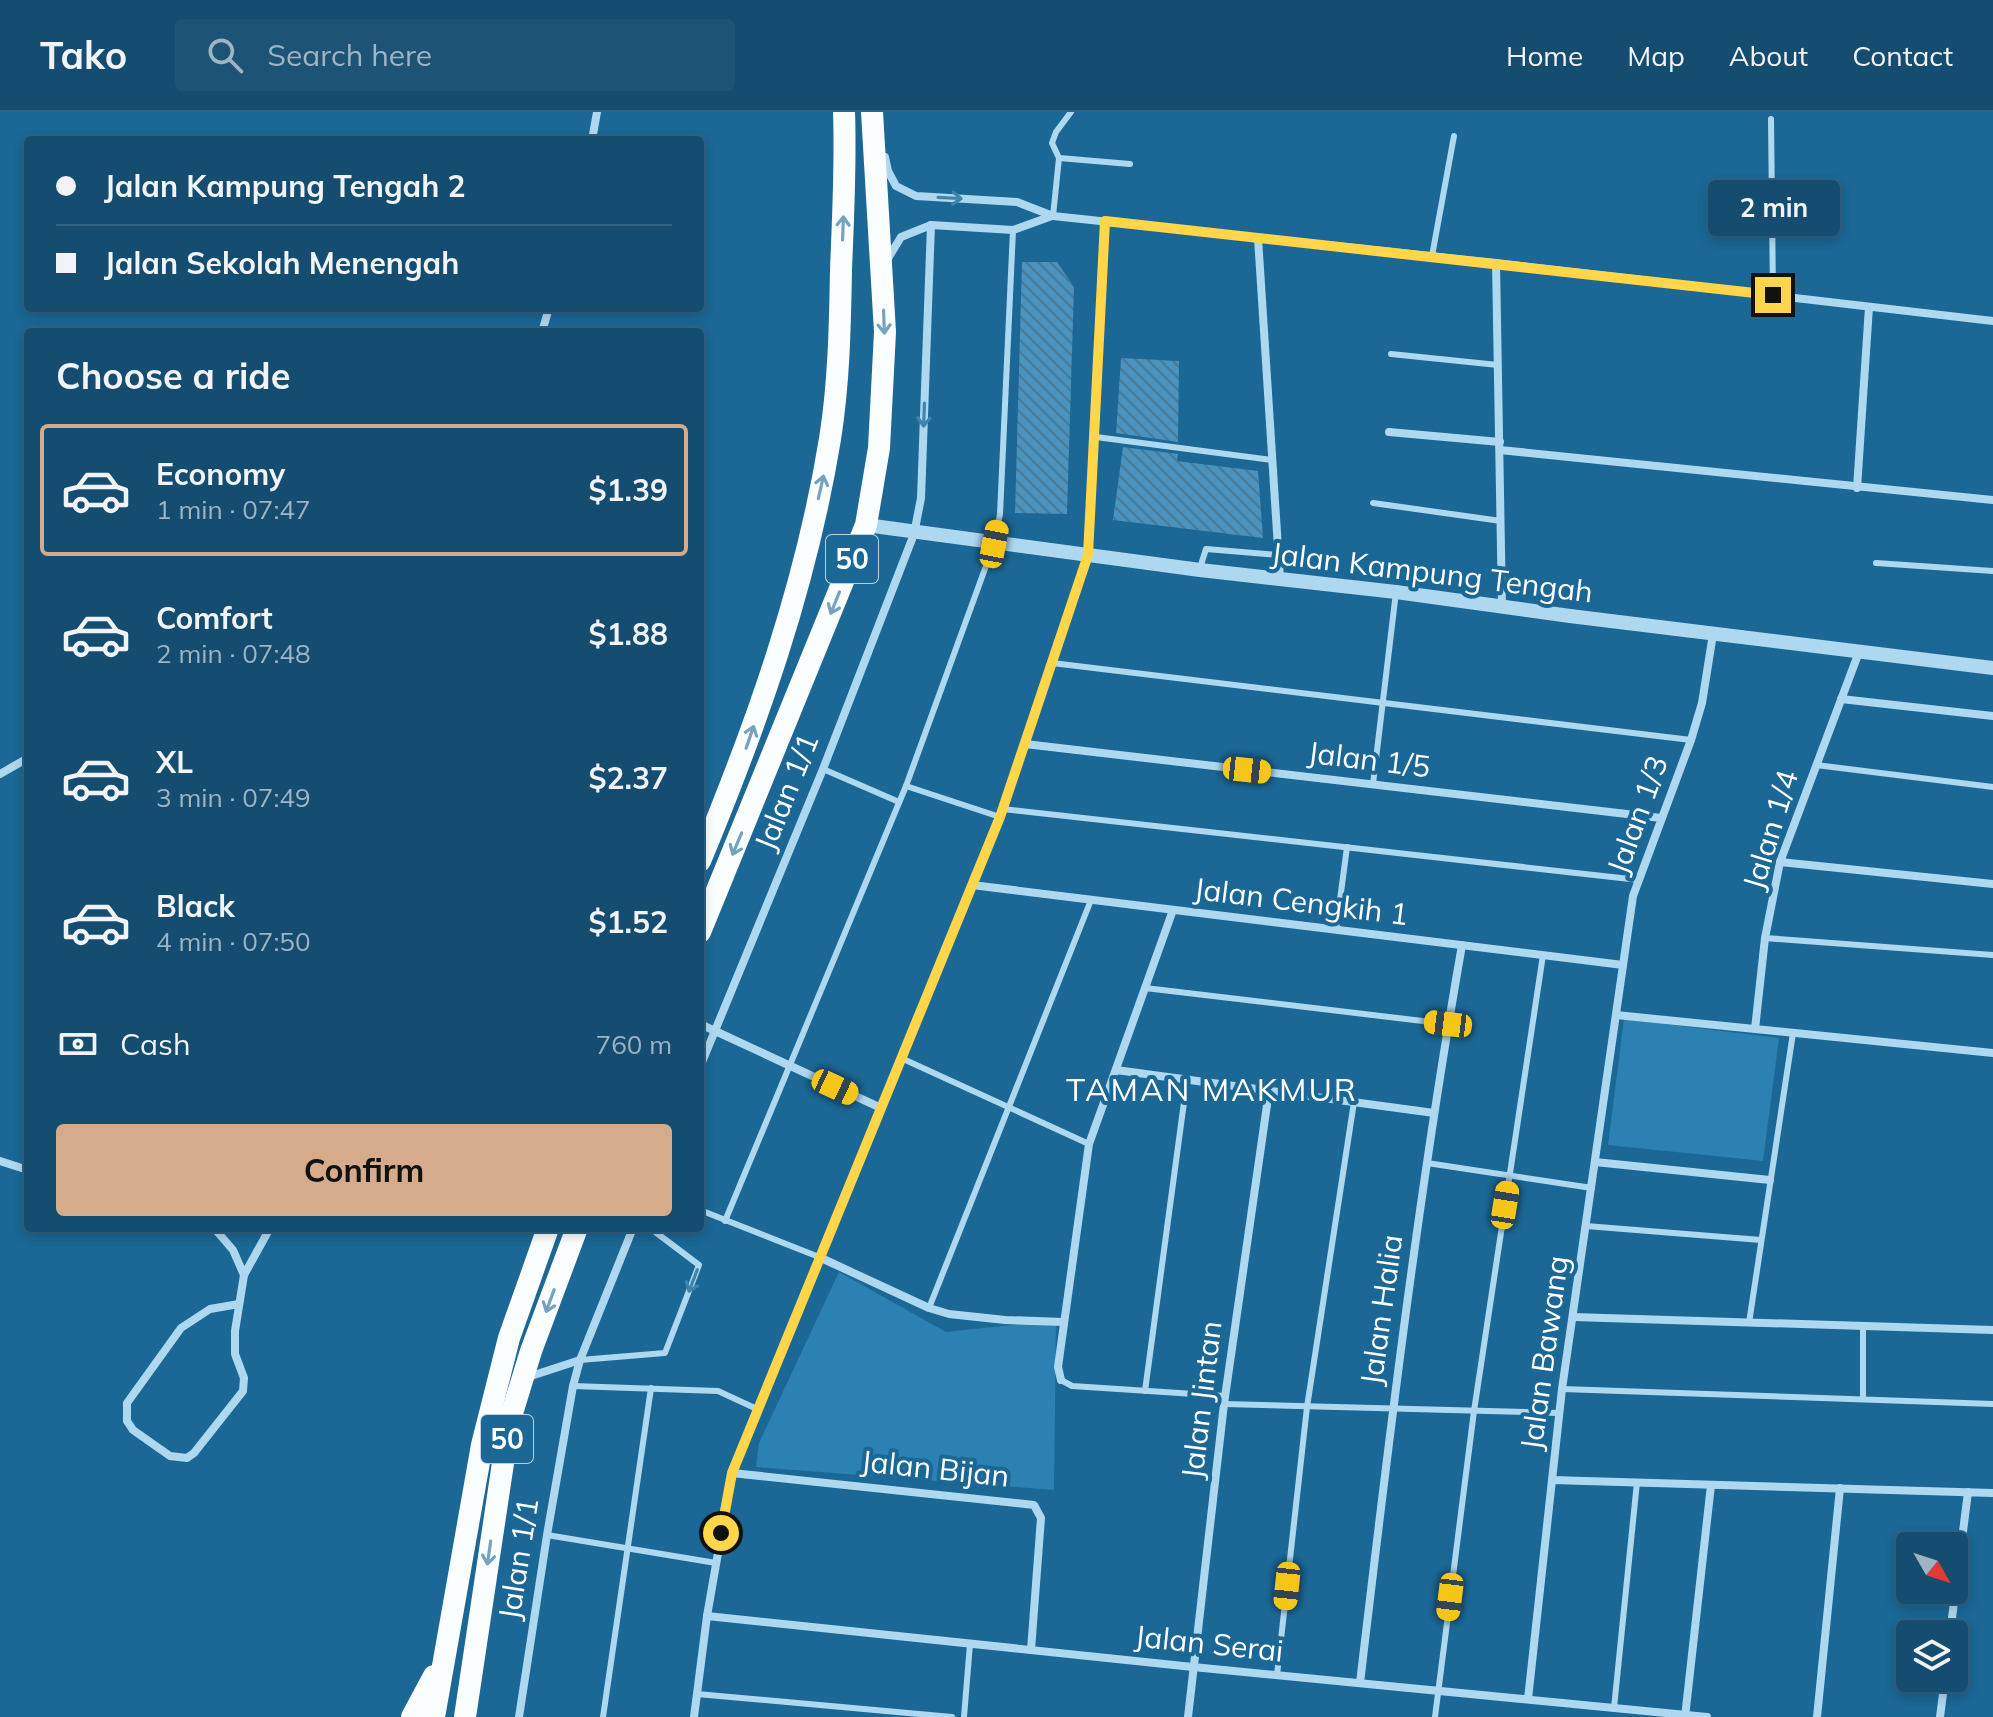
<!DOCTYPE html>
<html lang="en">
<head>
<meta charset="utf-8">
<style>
  :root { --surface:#144d70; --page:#1d5475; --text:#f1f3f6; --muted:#9db4c3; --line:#336483; --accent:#d6ab8b }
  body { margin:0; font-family:Mulish,sans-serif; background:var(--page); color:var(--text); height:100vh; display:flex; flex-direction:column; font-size:30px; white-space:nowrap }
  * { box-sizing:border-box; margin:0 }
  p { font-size:26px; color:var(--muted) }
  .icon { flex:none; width:44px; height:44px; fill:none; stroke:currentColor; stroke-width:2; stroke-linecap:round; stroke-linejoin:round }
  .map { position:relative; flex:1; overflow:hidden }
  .panel { position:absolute; left:24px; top:216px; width:680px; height:904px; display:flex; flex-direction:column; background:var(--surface); border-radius:8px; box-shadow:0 4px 12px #0003,0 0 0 2px var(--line) }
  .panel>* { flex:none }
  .guide { position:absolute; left:24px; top:24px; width:680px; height:176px; border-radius:8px; box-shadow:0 4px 12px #0003,0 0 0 2px var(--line); display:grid; align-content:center; height:176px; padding:0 32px; background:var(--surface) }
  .needle { width:52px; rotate:129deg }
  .controls { position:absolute; left:1896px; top:1420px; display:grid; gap:16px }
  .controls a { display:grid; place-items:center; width:72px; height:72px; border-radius:8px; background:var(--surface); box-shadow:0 4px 12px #0003,0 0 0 2px var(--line); font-size:40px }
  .end { position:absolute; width:36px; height:36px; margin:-18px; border:10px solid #ffd54a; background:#111; box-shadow:0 0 0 4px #111 }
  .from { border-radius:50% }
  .bubble { position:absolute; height:56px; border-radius:8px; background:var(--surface); box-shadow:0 4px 12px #0003,0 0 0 2px var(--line); font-size:26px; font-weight:700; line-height:56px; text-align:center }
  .car { position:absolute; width:24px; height:48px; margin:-24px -12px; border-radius:10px; box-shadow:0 0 6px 2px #0007; background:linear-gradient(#f5c518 24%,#345 0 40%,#f5c518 0 76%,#345 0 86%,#f5c518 0) }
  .guide b { display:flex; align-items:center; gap:28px; height:76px; font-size:30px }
  .guide b+b { border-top:2px solid var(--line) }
  .guide i { width:20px; height:20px; background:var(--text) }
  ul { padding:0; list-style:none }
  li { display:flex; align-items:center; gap:24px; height:132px; margin:0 16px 12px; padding:0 16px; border:4px solid transparent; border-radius:8px }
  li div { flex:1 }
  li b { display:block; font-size:30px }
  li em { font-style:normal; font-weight:700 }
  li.selected { border-color:var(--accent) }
  li>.icon { width:72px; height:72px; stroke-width:1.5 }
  h2 { padding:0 32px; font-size:36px; line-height:96px }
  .pay { display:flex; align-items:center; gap:20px; height:88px; padding:0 32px; font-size:30px }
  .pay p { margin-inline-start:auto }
  .primary-button { display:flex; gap:16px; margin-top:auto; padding:16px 32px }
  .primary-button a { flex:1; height:92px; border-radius:8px; background:var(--accent); color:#111; font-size:32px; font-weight:700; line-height:92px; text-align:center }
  header { display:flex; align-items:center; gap:48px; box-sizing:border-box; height:112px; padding:0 40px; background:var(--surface); border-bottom:2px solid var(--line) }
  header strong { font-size:38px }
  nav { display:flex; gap:44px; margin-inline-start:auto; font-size:28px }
  .search { width:560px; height:72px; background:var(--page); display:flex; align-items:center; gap:20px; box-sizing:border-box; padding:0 28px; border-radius:8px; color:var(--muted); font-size:30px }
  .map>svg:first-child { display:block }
  .green { fill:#2b81b1 }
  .building { fill:url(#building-back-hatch) }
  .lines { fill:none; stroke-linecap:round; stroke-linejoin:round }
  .service { stroke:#aed8f0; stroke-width:6 }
  .minor { stroke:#aed8f0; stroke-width:8 }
  .tertiary { stroke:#aed8f0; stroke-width:14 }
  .trunk { stroke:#fbfeff; stroke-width:22 }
  .oneway { stroke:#4083ac }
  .oneway2 { stroke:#75a3bf }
  .route { stroke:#ffd54a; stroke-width:10 }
  .labels { text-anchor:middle; stroke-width:8; stroke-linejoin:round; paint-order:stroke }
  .shield { fill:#1b6795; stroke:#bbd1df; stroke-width:2 }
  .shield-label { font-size:28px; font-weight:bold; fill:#fff }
  .street-label { font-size:30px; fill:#fff; stroke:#1b6795 }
  .neighbourhood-label { font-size:32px; letter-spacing:2px; fill:#fff; stroke:#1b6795 }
</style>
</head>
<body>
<header>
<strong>Tako</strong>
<div class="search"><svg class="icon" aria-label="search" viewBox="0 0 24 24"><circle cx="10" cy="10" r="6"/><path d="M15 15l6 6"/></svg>Search here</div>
<nav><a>Home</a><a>Map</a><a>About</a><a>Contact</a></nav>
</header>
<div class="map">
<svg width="1993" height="1605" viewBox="0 0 1993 1605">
  <defs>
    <pattern id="building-back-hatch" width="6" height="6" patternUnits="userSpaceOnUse" patternTransform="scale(2)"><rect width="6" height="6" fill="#4993be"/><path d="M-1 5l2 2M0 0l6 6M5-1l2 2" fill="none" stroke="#4a7a96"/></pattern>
  </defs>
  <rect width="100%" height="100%" fill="#1b6795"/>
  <!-- green -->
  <g class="green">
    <path d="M1624,907l155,19 -16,123 -155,-16z"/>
    <path d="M839,1160l107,60 110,-12 -2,170 -298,-23 3,-24z"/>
  </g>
  <!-- building -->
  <g class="building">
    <path d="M1022,150h35l17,25 -7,227 -52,-1z"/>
    <path d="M1121,246l58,3 -1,81 -62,-9z"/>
    <path d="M1123,335l55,7 -1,7 81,10 5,67 -150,-18z"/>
  </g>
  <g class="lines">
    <!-- service -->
    <g class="service">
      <path d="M1771,7l2,176"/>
      <path d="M1059,46l71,6"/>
      <path d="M1053,104l6,-58 -7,-15 4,-11 15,-20"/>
      <path d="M1432,144l22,-120"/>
      <path d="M1391,242l107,11"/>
      <path d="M1096,325l176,23"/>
      <path d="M1373,391l128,18"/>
      <path d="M1876,451l117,8"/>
      <path d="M1200,456l6,-19 72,6"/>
      <path d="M1052,551l639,77"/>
      <path d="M1816,653l177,22"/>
      <path d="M823,657l76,33"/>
      <path d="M1373,672l23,-192"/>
      <path d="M906,674l94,31"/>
      <path d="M1003,697l636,71"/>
      <path d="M1336,818l11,-83"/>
      <path d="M1765,826l228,17"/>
      <path d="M1145,876l303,36"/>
      <path d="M901,946l188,86"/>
      <path d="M1427,1051l165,25"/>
      <path d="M700,1098l119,47"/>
      <path d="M725,1109l181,-435 88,-242 6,-30 13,-284"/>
      <path d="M1586,1114l175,14"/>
      <path d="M929,1196l162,-408"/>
      <path d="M1749,1211l44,-290"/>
      <path d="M1863,1214v73"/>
      <path d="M580,1248l85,-7 34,-88 -49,-37"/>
      <path d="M1061,1268l11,6 153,10"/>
      <path d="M573,1274l145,5 39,18"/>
      <path d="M1562,1277l431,15"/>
      <path d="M1145,1279l42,-311"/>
      <path d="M1224,1292l335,9"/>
      <path d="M547,1423l169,28"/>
      <path d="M1277,1563l30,-268 47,-305"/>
      <path d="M697,1582l255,23"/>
      <path d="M1614,1596l23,-226"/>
      <path d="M603,1605l48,-329"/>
      <path d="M964,1605l6,-73"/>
      <path d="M1435,1605l39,-306 69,-456"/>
    </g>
    <!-- minor -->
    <g class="minor">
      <path d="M592,28l5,-28"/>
      <path d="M885,45l3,14 8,15 20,10 101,6 36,14 443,47 497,58"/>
      <path d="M1258,126l22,341"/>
      <path d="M887,148l14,-23 30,-12 82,5 39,-14"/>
      <path d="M1496,151l6,344"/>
      <path d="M542,220l7,-24"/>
      <path d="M1389,320l111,10"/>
      <path d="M1500,338l493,50"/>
      <path d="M1857,376l12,-181"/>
      <path d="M1841,587l152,17"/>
      <path d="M1025,632l636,74"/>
      <path d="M0,662l28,-16"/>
      <path d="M1780,750l213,22"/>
      <path d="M972,773l651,80"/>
      <path d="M1616,903l377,38"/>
      <path d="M700,912l181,84"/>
      <path d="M1755,917l10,-91 15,-76 79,-210"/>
      <path d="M700,955l123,-298 91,-235 7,-36 10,-273"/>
      <path d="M1116,958l318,43"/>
      <path d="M0,1049l28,9"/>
      <path d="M1595,1050l175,18"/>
      <path d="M214,1116l19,22 11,25"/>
      <path d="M819,1145l110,51 20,6 56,6 59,2"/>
      <path d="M239,1192l-29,5 -29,19 -54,75v18l6,9 37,26 17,2 7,-5 49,-62 1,-13 -9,-24v-23l9,-56 26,-47"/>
      <path d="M1573,1205l420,13"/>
      <path d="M528,1265l52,-17"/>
      <path d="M1061,1268l-3,-13 31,-223 84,-234"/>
      <path d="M732,1361l302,32 7,13 -10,132"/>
      <path d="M1552,1368l441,13"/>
      <path d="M707,1504l486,51 514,50"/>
      <path d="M1950,1522l18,-142"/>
      <path d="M1360,1571c29,-246 59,-493 102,-738"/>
      <path d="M1528,1587l34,-310 71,-493 58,-156 11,-37 11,-69"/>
      <path d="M519,1605l28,-182 26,-149 7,-26 53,-132"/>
      <path d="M694,1605l13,-101 25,-143 268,-656 88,-262 17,-334"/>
      <path d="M1188,1605l36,-313 45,-313"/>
      <path d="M1685,1605l26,-232"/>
      <path d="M1817,1605l23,-229"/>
      <path d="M1940,1605l5,-39"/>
    </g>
    <!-- tertiary -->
    <path class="tertiary" d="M866,413l334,45 196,22 174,24 423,52"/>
    <!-- trunk -->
    <g class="trunk">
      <path d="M700,749c57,-137 106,-275 130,-422 9,-56 10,-113 11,-169 2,-53 5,-106 3,-158"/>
      <path d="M700,820l166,-407 13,-77 6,-116 -13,-220"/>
      <path d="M412,1605l22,-41"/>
      <path d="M434,1605l48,-272 27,-107 39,-110"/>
      <path d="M465,1605l44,-294 22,-72 46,-123"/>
    </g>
  </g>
  <!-- one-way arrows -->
  <defs><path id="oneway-shaft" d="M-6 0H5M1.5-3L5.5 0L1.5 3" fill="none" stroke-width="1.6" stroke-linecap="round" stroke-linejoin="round" transform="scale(2)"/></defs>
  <g class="oneway">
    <use href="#oneway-shaft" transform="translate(950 86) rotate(3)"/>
    <use href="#oneway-shaft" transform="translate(924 303) rotate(92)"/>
    <use href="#oneway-shaft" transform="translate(693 1169) rotate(111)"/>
  </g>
  <g class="oneway2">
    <use href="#oneway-shaft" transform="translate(843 116) rotate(-88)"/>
    <use href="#oneway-shaft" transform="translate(884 210) rotate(88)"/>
    <use href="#oneway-shaft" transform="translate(821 375) rotate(-77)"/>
    <use href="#oneway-shaft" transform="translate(835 491) rotate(112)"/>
    <use href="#oneway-shaft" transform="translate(750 625) rotate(-71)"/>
    <use href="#oneway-shaft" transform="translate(737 732) rotate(113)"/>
    <use href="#oneway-shaft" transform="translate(550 1189) rotate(110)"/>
    <use href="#oneway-shaft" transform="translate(489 1441) rotate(98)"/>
  </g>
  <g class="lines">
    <!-- route -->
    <path class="route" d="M721,1421l11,-60 268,-656 88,-262 17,-334 668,74"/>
  </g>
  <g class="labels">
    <!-- shield labels -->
    <g class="shield">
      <rect x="826" y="423" width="52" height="48" rx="6"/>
      <rect x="481" y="1303" width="52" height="48" rx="6"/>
    </g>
    <g class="shield-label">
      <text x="852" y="457">50</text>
      <text x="507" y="1337">50</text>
    </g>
    <!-- street labels -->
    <g class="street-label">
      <text transform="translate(1432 461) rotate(7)" y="10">Jalan Kampung Tengah</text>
      <text transform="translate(1369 648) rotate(7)" y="10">Jalan 1/5</text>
      <text transform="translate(787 680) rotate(-68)" y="10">Jalan 1/1</text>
      <text transform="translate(1638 703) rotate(-70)" y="10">Jalan 1/3</text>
      <text transform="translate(1771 718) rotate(-73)" y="10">Jalan 1/4</text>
      <text transform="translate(1301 790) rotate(7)" y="10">Jalan Cengkih 1</text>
      <text transform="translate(1382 1198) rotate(-82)" y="10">Jalan Halia</text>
      <text transform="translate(1545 1241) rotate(-82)" y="10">Jalan Bawang</text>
      <text transform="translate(1202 1288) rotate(-83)" y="10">Jalan Jintan</text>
      <text transform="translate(935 1357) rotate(6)" y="10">Jalan Bijan</text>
      <text transform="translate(519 1447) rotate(-81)" y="10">Jalan 1/1</text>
      <text transform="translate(1209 1532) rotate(6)" y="10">Jalan Serai</text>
    </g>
    <!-- neighbourhood labels -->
    <g class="neighbourhood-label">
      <text x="1212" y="989">TAMAN MAKMUR</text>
    </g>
  </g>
</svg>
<div class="controls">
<a><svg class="needle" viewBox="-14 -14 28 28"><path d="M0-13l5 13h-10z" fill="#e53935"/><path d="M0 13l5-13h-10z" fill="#9db4c3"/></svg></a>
<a><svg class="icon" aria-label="layers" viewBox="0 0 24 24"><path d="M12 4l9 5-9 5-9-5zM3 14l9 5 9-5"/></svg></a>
</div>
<i class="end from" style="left:721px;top:1421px"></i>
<i class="end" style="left:1773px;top:183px"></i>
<div class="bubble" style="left:1708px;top:68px;width:132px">2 min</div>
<i class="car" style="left:994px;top:432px;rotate:11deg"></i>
<i class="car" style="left:1247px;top:658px;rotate:96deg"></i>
<i class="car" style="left:1448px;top:912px;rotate:277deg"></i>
<i class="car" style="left:835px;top:975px;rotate:115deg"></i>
<i class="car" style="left:1505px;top:1093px;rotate:9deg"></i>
<i class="car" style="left:1287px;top:1474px;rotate:186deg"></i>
<i class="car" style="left:1450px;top:1485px;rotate:187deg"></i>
<div class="guide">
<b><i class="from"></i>Jalan Kampung Tengah 2</b>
<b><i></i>Jalan Sekolah Menengah</b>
</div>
<section class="panel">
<h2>Choose a ride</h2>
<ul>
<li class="selected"><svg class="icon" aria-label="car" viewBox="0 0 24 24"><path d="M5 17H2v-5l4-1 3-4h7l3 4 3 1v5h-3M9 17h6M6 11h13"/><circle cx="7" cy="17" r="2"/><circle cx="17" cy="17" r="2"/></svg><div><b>Economy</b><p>1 min · 07:47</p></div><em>$1.39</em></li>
<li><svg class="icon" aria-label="car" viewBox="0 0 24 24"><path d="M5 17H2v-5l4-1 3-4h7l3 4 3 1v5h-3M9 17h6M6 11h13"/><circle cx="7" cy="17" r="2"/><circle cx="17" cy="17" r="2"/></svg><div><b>Comfort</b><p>2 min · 07:48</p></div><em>$1.88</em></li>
<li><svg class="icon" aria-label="car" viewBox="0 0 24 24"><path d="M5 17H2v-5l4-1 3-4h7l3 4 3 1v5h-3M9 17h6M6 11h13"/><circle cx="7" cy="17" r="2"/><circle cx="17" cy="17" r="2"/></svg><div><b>XL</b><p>3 min · 07:49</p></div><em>$2.37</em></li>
<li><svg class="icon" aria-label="car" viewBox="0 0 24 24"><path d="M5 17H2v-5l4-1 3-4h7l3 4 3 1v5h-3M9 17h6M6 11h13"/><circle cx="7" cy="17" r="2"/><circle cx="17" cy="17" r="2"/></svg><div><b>Black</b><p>4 min · 07:50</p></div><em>$1.52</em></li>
</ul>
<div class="pay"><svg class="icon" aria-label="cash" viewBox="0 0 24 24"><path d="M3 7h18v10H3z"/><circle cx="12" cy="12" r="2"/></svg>Cash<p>760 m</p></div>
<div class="primary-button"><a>Confirm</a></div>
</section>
</div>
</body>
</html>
